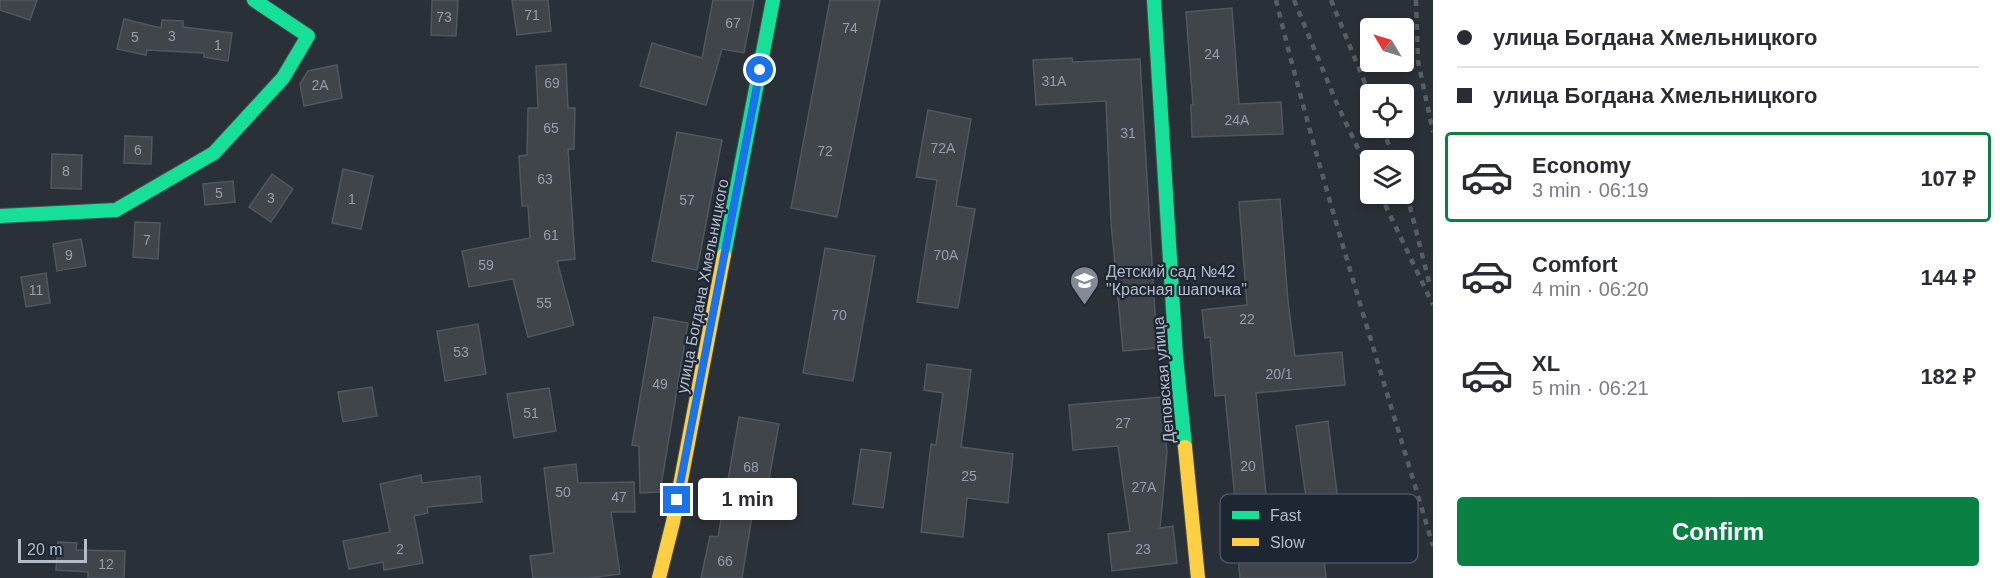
<!DOCTYPE html>
<html lang="en">
<head>
<meta charset="utf-8">
<style>
  :root { --surface:#fff; --page:#f2f2f3; --text:#2b2b33; --muted:#7c7c81; --line:#e1e1e2; --accent:#0b8043 }
  body { margin:0; font-family:Arial,sans-serif; background:var(--page); color:var(--text); height:100vh; display:flex; flex-direction:column; font-size:22px; white-space:nowrap }
  * { box-sizing:border-box; margin:0 }
  p { font-size:20px; color:var(--muted) }
  .icon { flex:none; width:33px; height:33px; fill:none; stroke:currentColor; stroke-width:2; stroke-linecap:round; stroke-linejoin:round }
  .map { position:relative; flex:1; overflow:hidden }
  .sheet { display:flex; flex-direction:column; background:var(--surface); width:570px }
  .sheet>* { flex:none }
  .hud { display:grid; align-content:center; height:132px; padding:0 24px; background:var(--surface) }
  .needle { width:39px; rotate:308deg }
  .buttons { position:absolute; left:1360px; top:18px; display:grid; gap:12px }
  .buttons a { display:grid; place-items:center; width:54px; height:54px; border-radius:6px; background:var(--surface); box-shadow:0 3px 9px #0003; font-size:30px }
  .scale { position:absolute; left:18px; bottom:15px; width:69px; box-sizing:border-box; padding-left:6px; border:3px solid #b4bcc9; border-top:0; font-size:16px; line-height:21px; white-space:nowrap; color:#b4bcc9; -webkit-text-stroke:4px #1d2632; paint-order:stroke }
  .end { position:absolute; width:27px; height:27px; margin:-14px; border:8px solid #1a73e8; background:#fff; box-shadow:0 0 0 3px #fff }
  .from { border-radius:50% }
  .bubble { position:absolute; height:42px; border-radius:6px; background:var(--surface); box-shadow:0 3px 9px #0003; font-size:20px; font-weight:600; line-height:42px; text-align:center }
  .hud b { display:flex; align-items:center; gap:21px; height:57px; font-size:22px }
  .hud b+b { border-top:2px solid var(--line) }
  .hud i { width:15px; height:15px; background:var(--text) }
  ul { padding:0; list-style:none }
  li { display:flex; align-items:center; gap:18px; height:90px; margin:0 12px 9px; padding:0 12px; border:3px solid transparent; border-radius:6px }
  li div { flex:1 }
  li b { display:block; font-size:22px }
  li em { font-style:normal; font-weight:600 }
  li.on { border-color:var(--accent) }
  li>.icon { width:54px; height:54px; stroke-width:1.5 }
  .cta { display:flex; gap:12px; margin-top:auto; padding:12px 24px }
  .cta a { flex:1; height:69px; border-radius:6px; background:var(--accent); color:#fff; font-size:24px; font-weight:600; line-height:69px; text-align:center }
  main { display:flex; flex:1; min-height:0 }
  .map>svg:first-child { display:block }
  .building { fill:#3f454b; stroke:#52575f; stroke-width:1.5 }
  .lines { fill:none; stroke-linecap:round; stroke-linejoin:round }
  .fast-casing { stroke:#484c52; stroke-width:16 }
  .slow-casing { stroke:#484c52; stroke-width:16 }
  .fast { stroke:#16e098; stroke-width:14 }
  .slow { stroke:#ffcf43; stroke-width:14 }
  .rail { stroke:#585d63; stroke-width:4.5; stroke-dasharray:6 6; stroke-linecap:butt }
  .route { stroke:#1a73e8; stroke-width:8 }
  .labels { text-anchor:middle; stroke-width:4.5; stroke-linejoin:round; paint-order:stroke }
  .number-label { font-size:14px; fill:#979eaa }
  .poi-label { font-size:16px; fill:#b4bcc9; stroke:#1d2632; text-anchor:start }
  .street-label { font-size:16px; fill:#b4bcc9; stroke:#1d2632 }
  .key { fill:#1d2632; stroke:#4a535f; stroke-width:1.5 }
  .key-label { font-size:16px; fill:#b4bcc9 }
</style>
</head>
<body>
<main>
<div class="map">
<svg width="1433" height="578" viewBox="0 0 1433 578">
  <rect width="100%" height="100%" fill="#2a3037"/>
  <!-- building -->
  <g class="building">
    <path d="M0,0h37l-7,20 -30,-10z"/>
    <path d="M432,0h26l-2,36 -25,-1z"/>
    <path d="M512,0h36l3,31 -34,4z"/>
    <path d="M713,0h41l-10,53 -22,-4 -16,56 -66,-19 12,-43 50,15z"/>
    <path d="M830,0h50l-43,217 -46,-9z"/>
    <path d="M1232,8l7,96 42,-2 2,32 -91,3 -1,-32h2l-7,-93z"/>
    <path d="M124,19l37,9 1,-8 21,1v6l49,6 -4,28 -24,-4v-4l-57,-3 -1,5 -29,-6z"/>
    <path d="M1072,58l1,4 67,-3 17,289 -34,3 -12,-129 -5,-121 -70,4 -3,-45z"/>
    <path d="M566,64l2,44h7l-1,41h-6l7,110 -18,2 17,64 -46,12 -15,-58 -44,8 -7,-36 68,-13 -2,-32h-6l-3,-50 8,-1 1,-47h10l-2,-42z"/>
    <path d="M337,65l5,33 -38,8 -4,-22 8,-13z"/>
    <path d="M928,110l43,9 -15,87 19,3 -17,99 -41,-6 20,-122 -21,-3z"/>
    <path d="M677,132l45,8 -25,130 -45,-9z"/>
    <path d="M125,136l27,1 -1,27 -27,-1z"/>
    <path d="M52,154l30,1 -1,34 -30,-1z"/>
    <path d="M343,169l30,7 -12,53 -29,-6z"/>
    <path d="M272,174l21,15 -22,33 -22,-15z"/>
    <path d="M233,181l2,21 -30,3 -2,-21z"/>
    <path d="M1280,199l8,102 7,55 47,-4 3,33 -89,8 11,112 -31,4 -11,-114 -10,1 -5,-59 -5,1 -3,-28 45,-5 -8,-103z"/>
    <path d="M135,222l25,1 -2,36 -25,-2z"/>
    <path d="M81,239l5,27 -29,5 -4,-27z"/>
    <path d="M825,248l50,8 -22,125 -50,-8z"/>
    <path d="M46,273l4,30 -24,4 -5,-30z"/>
    <path d="M654,317l34,6 -28,169 -20,1 -1,-47 -7,-1z"/>
    <path d="M478,324l8,50 -41,7 -8,-50z"/>
    <path d="M927,364l44,6 -10,77 52,7 -5,49 -41,-5 -4,39 -42,-5 10,-88 5,1 7,-52 -19,-3z"/>
    <path d="M372,387l5,29 -34,6 -5,-30z"/>
    <path d="M549,388l7,43 -42,7 -7,-44z"/>
    <path d="M1162,397l5,55 -7,76 13,-2 4,37 -65,8 -4,-37 22,-3 -12,-85 -45,4 -4,-45z"/>
    <path d="M739,417l40,7 -17,94 -10,-2 -10,62h-41l9,-42 8,1z"/>
    <path d="M1328,421l10,80 -31,4 -11,-79z"/>
    <path d="M861,449l30,4 -8,55 -30,-4z"/>
    <path d="M576,464l2,19 56,-1 1,30h-24l9,62 -31,4h-56l-3,-22 24,-3 -10,-85z"/>
    <path d="M421,475l1,8 58,-7 2,26 -55,5 1,6 -14,3 9,47 -39,7 -1,-8 -34,7 -6,-28 47,-9 -10,-48z"/>
    <path d="M58,542l19,1 -1,7 49,1 -1,27h-36v-6l-32,-2z"/>
    <path d="M1323,548l3,30h-86l-2,-21z"/>
  </g>
  <g class="lines">
    <defs>
      <g id="fast">
        <path d="M1154,0l22,357 9,90"/>
        <path d="M0,216l116,-6 98,-57 69,-75 25,-42 -54,-36"/>
        <path d="M724,255l49,-255"/>
      </g>
      <g id="slow">
        <path d="M1185,447l13,131"/>
        <path d="M659,578l14,-56 51,-267"/>
      </g>
    </defs>
    <!-- fast casing -->
    <use href="#fast" class="fast-casing"/>
    <!-- slow casing -->
    <use href="#slow" class="slow-casing"/>
    <!-- fast -->
    <use href="#fast" class="fast"/>
    <!-- slow -->
    <use href="#slow" class="slow"/>
    <!-- rail -->
    <g class="rail">
      <path d="M1276,0c45,184 103,364 157,546"/>
      <path d="M1294,0l43,104 34,72"/>
      <path d="M1331,0l40,98"/>
      <path d="M1416,0l2,61 15,71"/>
      <path d="M1382,128l13,32"/>
      <path d="M1404,183l26,103"/>
      <path d="M1380,194l53,111"/>
    </g>
  </g>
  <g class="lines">
    <!-- route -->
    <path class="route" d="M677,500l83,-430"/>
  </g>
  <!-- icons -->
  <defs>
    <symbol id="school-pin" viewBox="-11 -11 22 30"><path d="M0 17L-7.5 6A9.5 9.5 0 1 1 7.5 6Z" fill="#848b96" stroke="#1d2632"/><path d="M0-5L7-2L0 1L-7-2ZM-4 1L0 2.5L4 1V4Q0 6-4 4Z" fill="#fff"/></symbol>
  </defs>
  <g fill-rule="evenodd">
    <use href="#school-pin" x="1068" y="264" width="33" height="45"/>
  </g>
  <g class="labels">
    <!-- number labels -->
    <g class="number-label">
      <text x="532" y="20">71</text>
      <text x="444" y="22">73</text>
      <text x="733" y="28">67</text>
      <text x="850" y="33">74</text>
      <text x="172" y="41">3</text>
      <text x="135" y="42">5</text>
      <text x="218" y="50">1</text>
      <text x="1212" y="59">24</text>
      <text x="1054" y="86">31А</text>
      <text x="552" y="88">69</text>
      <text x="320" y="90">2А</text>
      <text x="1237" y="125">24А</text>
      <text x="551" y="133">65</text>
      <text x="1128" y="138">31</text>
      <text x="943" y="153">72А</text>
      <text x="138" y="155">6</text>
      <text x="825" y="156">72</text>
      <text x="66" y="176">8</text>
      <text x="545" y="184">63</text>
      <text x="219" y="198">5</text>
      <text x="271" y="203">3</text>
      <text x="352" y="204">1</text>
      <text x="687" y="205">57</text>
      <text x="551" y="240">61</text>
      <text x="147" y="245">7</text>
      <text x="69" y="260">9</text>
      <text x="946" y="260">70А</text>
      <text x="486" y="270">59</text>
      <text x="36" y="295">11</text>
      <text x="544" y="308">55</text>
      <text x="839" y="320">70</text>
      <text x="1247" y="324">22</text>
      <text x="461" y="357">53</text>
      <text x="1279" y="379">20/1</text>
      <text x="660" y="389">49</text>
      <text x="531" y="418">51</text>
      <text x="1123" y="428">27</text>
      <text x="1248" y="471">20</text>
      <text x="751" y="472">68</text>
      <text x="969" y="481">25</text>
      <text x="1144" y="492">27А</text>
      <text x="563" y="497">50</text>
      <text x="619" y="502">47</text>
      <text x="400" y="554">2</text>
      <text x="1143" y="554">23</text>
      <text x="725" y="566">66</text>
      <text x="106" y="569">12</text>
    </g>
    <!-- poi labels -->
    <g class="poi-label">
      <text x="1106" y="277">Детский сад №42<tspan x="1106" dy="18">"Красная шапочка"</tspan></text>
    </g>
    <!-- street labels -->
    <g class="street-label">
      <text transform="translate(702 286) rotate(-79)" y="6">улица Богдана Хмельницкого</text>
      <text transform="translate(1163 380) rotate(-95)" y="6">Деповская улица</text>
    </g>
  </g>
  <!-- legend -->
  <rect x="1220" y="494" width="198" height="69" rx="9" class="key"/>
  <rect x="1232" y="511" width="27" height="8" fill="#16e098"/>
  <rect x="1232" y="538" width="27" height="8" fill="#ffcf43"/>
  <g class="key-label">
    <text x="1270" y="521">Fast</text>
    <text x="1270" y="548">Slow</text>
  </g>
</svg>
<div class="buttons">
<a><svg class="needle" viewBox="-14 -14 28 28"><path d="M0-13l5 13h-10z" fill="#e53935"/><path d="M0 13l5-13h-10z" fill="#7c7c81"/></svg></a>
<a><svg class="icon" aria-label="locate" viewBox="0 0 24 24"><circle cx="12" cy="12" r="6"/><path d="M12 2v4M12 18v4M2 12h4M18 12h4"/></svg></a>
<a><svg class="icon" aria-label="layers" viewBox="0 0 24 24"><path d="M12 4l9 5-9 5-9-5zM3 14l9 5 9-5"/></svg></a>
</div>
<div class="scale">20 m</div>
<i class="end from" style="left:760px;top:70px"></i>
<i class="end" style="left:677px;top:500px"></i>
<div class="bubble" style="left:698px;top:478px;width:99px">1 min</div>
</div>
<section class="sheet">
<div class="hud">
<b><i class="from"></i>улица Богдана Хмельницкого</b>
<b><i></i>улица Богдана Хмельницкого</b>
</div>
<ul>
<li class="on"><svg class="icon" aria-label="car" viewBox="0 0 24 24"><path d="M5 17H2v-5l4-1 3-4h7l3 4 3 1v5h-3M9 17h6M6 11h13"/><circle cx="7" cy="17" r="2"/><circle cx="17" cy="17" r="2"/></svg><div><b>Economy</b><p>3 min · 06:19</p></div><em>107 ₽</em></li>
<li><svg class="icon" aria-label="car" viewBox="0 0 24 24"><path d="M5 17H2v-5l4-1 3-4h7l3 4 3 1v5h-3M9 17h6M6 11h13"/><circle cx="7" cy="17" r="2"/><circle cx="17" cy="17" r="2"/></svg><div><b>Comfort</b><p>4 min · 06:20</p></div><em>144 ₽</em></li>
<li><svg class="icon" aria-label="car" viewBox="0 0 24 24"><path d="M5 17H2v-5l4-1 3-4h7l3 4 3 1v5h-3M9 17h6M6 11h13"/><circle cx="7" cy="17" r="2"/><circle cx="17" cy="17" r="2"/></svg><div><b>XL</b><p>5 min · 06:21</p></div><em>182 ₽</em></li>
</ul>
<div class="cta"><a>Confirm</a></div>
</section>
</main>
</body>
</html>
